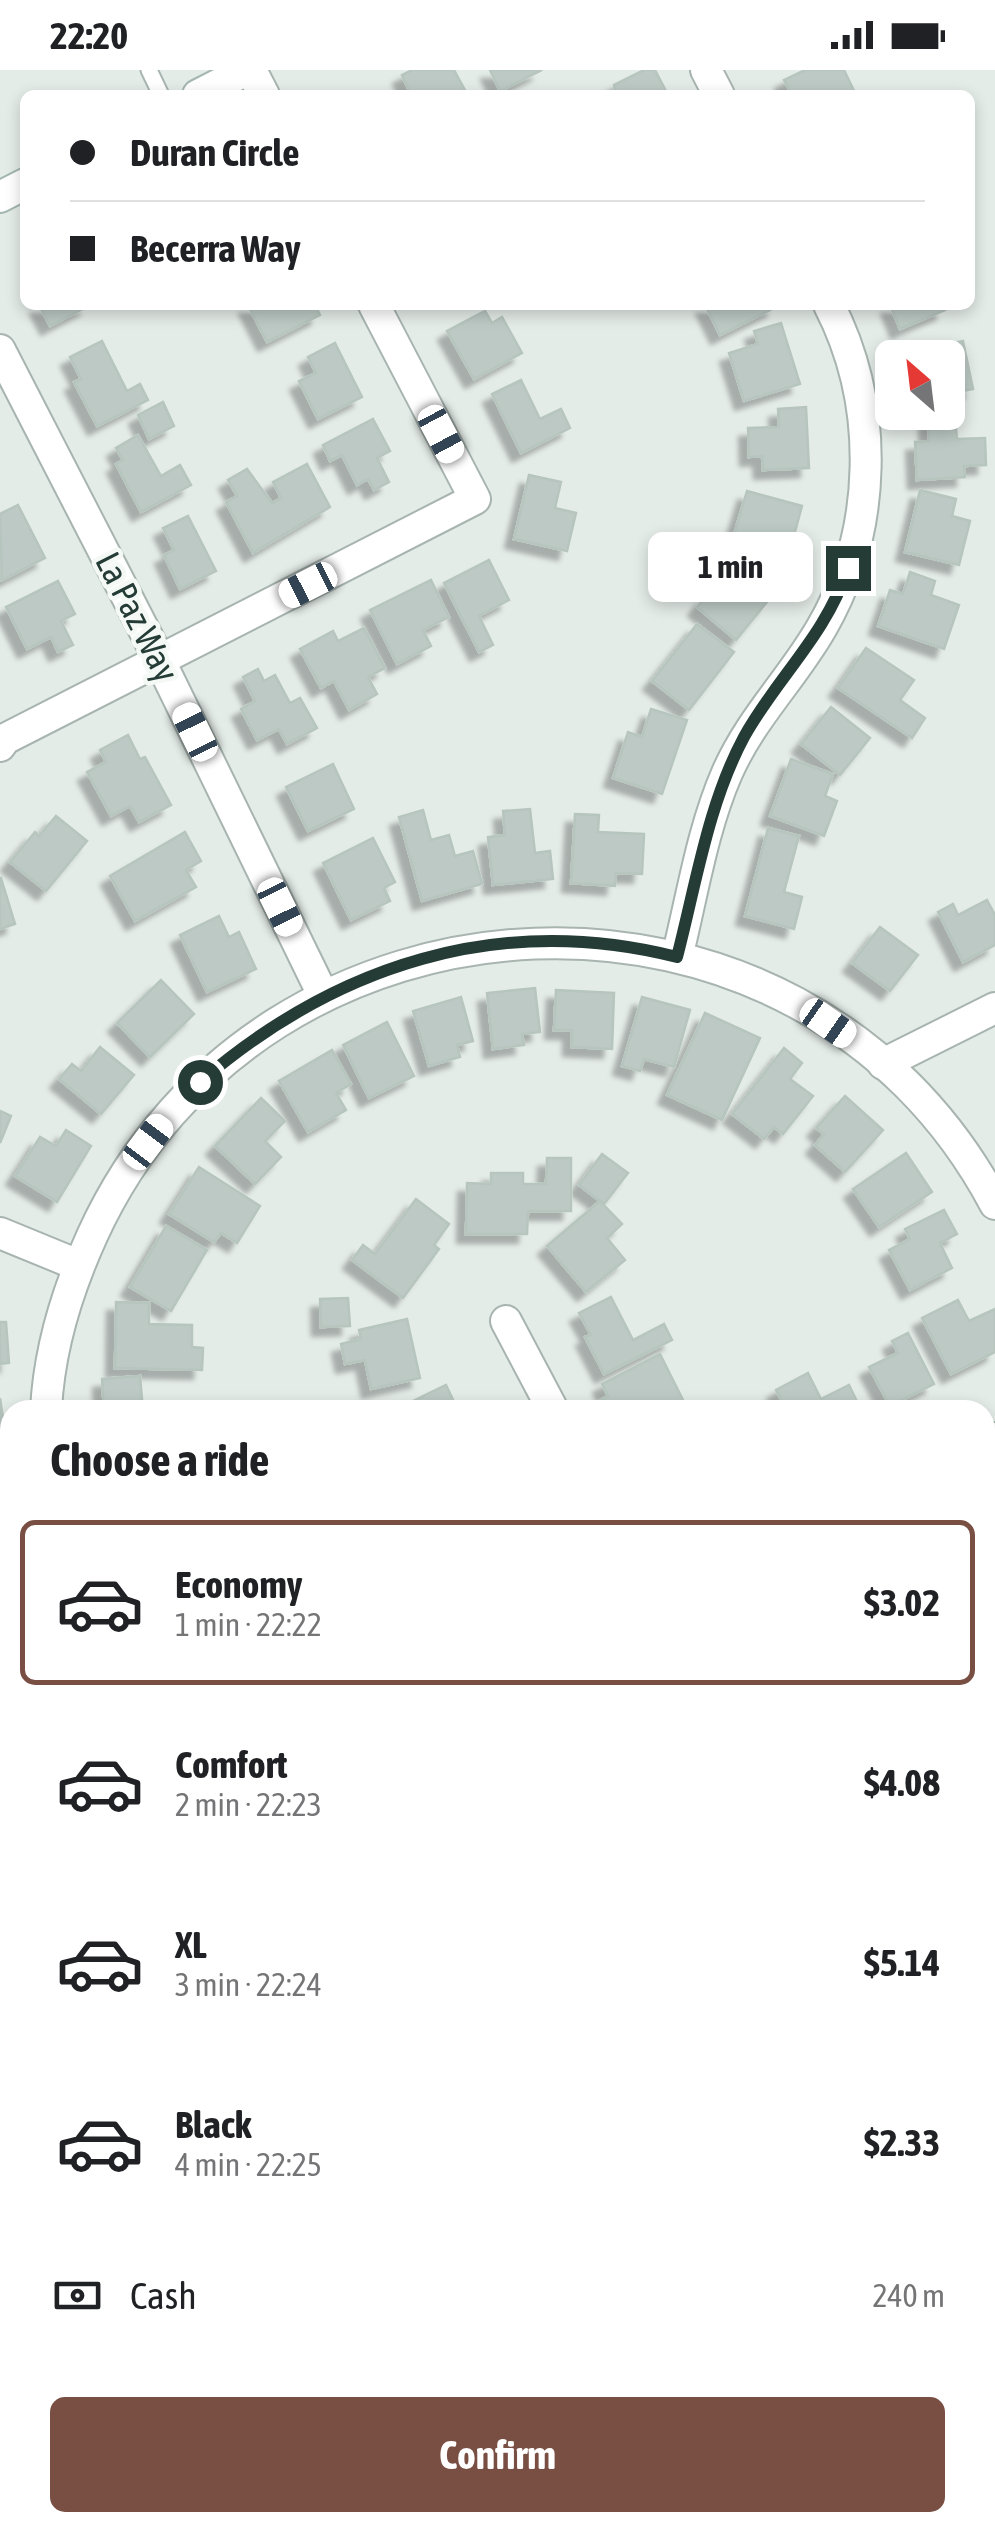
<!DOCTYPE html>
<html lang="en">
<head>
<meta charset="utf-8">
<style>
  :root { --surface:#fff; --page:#f2f2f2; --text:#202124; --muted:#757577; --line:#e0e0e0; --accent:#794f43 }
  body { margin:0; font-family:"Asap Condensed",sans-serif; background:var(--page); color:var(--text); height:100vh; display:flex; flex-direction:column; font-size:38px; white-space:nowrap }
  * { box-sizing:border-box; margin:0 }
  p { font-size:32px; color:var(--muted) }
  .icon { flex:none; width:55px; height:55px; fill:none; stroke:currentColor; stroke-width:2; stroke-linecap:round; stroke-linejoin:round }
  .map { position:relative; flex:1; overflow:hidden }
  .panel { position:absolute; left:0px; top:1330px; width:995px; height:1132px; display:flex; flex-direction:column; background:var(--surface); border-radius:30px 30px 0 0; box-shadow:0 5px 15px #0003 }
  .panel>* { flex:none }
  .hud { position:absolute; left:20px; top:20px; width:955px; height:220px; border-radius:15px; box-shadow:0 5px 15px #0003; display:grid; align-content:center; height:220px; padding:0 50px; background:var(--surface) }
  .needle { width:65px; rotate:332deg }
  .fabs { position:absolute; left:875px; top:270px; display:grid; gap:20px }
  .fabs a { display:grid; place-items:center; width:90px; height:90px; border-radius:15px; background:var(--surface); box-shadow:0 5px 15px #0003; font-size:50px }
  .end { position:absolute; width:45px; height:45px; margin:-22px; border:12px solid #253c36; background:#fff; box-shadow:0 0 0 5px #fff }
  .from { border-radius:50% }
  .bubble { position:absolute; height:70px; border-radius:15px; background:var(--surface); box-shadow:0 5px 15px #0003; font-size:32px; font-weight:700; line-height:70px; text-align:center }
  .car { position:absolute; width:30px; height:60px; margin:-30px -15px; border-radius:12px; box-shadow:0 0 8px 2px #0007; background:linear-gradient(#fff 24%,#345 0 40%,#fff 0 76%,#345 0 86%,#fff 0) }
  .hud b { display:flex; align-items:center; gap:35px; height:95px; font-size:38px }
  .hud b+b { border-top:2px solid var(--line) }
  .hud i { width:25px; height:25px; background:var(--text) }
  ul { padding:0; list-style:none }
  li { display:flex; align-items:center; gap:30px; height:165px; margin:0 20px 15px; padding:0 30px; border:5px solid transparent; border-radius:15px }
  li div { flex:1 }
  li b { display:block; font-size:38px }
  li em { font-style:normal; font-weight:700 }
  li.active { border-color:var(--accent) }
  li>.icon { width:90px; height:90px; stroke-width:1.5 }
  h2 { padding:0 50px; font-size:45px; line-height:120px }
  .pay { display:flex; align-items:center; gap:25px; height:110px; padding:0 50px; font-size:38px }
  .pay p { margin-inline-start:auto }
  .button { display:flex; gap:20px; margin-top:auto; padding:20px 50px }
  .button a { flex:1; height:115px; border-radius:15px; background:var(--accent); color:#fff; font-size:40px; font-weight:700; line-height:115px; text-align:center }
  .status { display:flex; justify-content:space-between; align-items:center; height:70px; padding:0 50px; background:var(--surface); direction:ltr }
  .status svg { height:28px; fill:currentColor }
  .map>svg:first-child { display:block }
  .building { fill:#bcc9c4; stroke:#b7c5bf; stroke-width:2.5; filter:url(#shadow) }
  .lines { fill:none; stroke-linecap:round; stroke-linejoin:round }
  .lane-casing { stroke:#a7b4af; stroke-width:19 }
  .street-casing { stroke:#a7b4af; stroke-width:34 }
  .secondary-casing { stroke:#a3b7b0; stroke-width:34 }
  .lane { stroke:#fff; stroke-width:15 }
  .street { stroke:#fff; stroke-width:30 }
  .secondary { stroke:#fff; stroke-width:30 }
  .route { stroke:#253c36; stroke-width:12 }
  .labels { text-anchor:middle; stroke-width:9; stroke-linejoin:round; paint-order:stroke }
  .street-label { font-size:35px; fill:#253c36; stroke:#f4f9f6 }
</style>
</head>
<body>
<div class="status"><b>22:20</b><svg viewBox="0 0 49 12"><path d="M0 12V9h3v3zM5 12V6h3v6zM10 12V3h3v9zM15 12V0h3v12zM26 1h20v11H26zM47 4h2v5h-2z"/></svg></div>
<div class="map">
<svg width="995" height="2462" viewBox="0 0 995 2462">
  <defs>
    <filter id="shadow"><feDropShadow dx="-9" dy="9" stdDeviation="2.5" flood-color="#0004"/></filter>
  </defs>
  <rect width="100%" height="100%" fill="#e4ece8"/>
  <!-- building -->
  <g class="building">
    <path d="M412,0h42l12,22 -55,3 -9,-20z"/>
    <path d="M490,0h52l-42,21z"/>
    <path d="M644,0h11l13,25h-52l-2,-10z"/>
    <path d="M805,0h39l12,25h-64l-8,-15z"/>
    <path d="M39,235h51l-40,21z"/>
    <path d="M248,235h67l5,10 -53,27z"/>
    <path d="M705,235h70l1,2 -56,28z"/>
    <path d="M890,235h53l2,5 -45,19z"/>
    <path d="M485,241l7,12 10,-6 20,36 -48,26 -27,-48z"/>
    <path d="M781,253l19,61 -56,17 -15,-48 29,-9 -4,-13z"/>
    <path d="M102,271l25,50 13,-7 8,16 -51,26 -23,-44 7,-3 -11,-22z"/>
    <path d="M963,271l10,48 -25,5v-36h-41l-1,-4z"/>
    <path d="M335,273l27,54 -44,22 -19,-38 17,-8 -8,-16z"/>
    <path d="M521,310l19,39 21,-10 9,19 -49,25 -29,-59z"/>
    <path d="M163,332l11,24 -25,13 -11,-24z"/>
    <path d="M806,337l3,61 -46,2 -1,-14 -13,1 -1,-29 31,-1 -1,-18z"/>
    <path d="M955,348l2,21 28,-1 1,27 -22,1 1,11 -48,3 -2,-38 14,-1 -1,-22z"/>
    <path d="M373,349l17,32 -13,7 12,24 -15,8 -6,-11 -11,6 -15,-30 -12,6 -7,-16z"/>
    <path d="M138,365l23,41 19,-11 11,20 -50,27 -25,-48 7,-4 -7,-12z"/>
    <path d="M307,394l23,43 -77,46 -27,-51 11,-6 -9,-16 19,-11 25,34 9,-5 -8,-16z"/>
    <path d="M529,405l32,7 -6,26 21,5 -9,38 -53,-12z"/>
    <path d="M920,420l36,9 -4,17 18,5 -11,44 -54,-13z"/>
    <path d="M747,421l55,15 -13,48 -56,-16z"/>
    <path d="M18,435l27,53 -43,22 -2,-66z"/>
    <path d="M188,446l28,55 -36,18 -16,-34 10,-5 -11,-22z"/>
    <path d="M489,490l20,40 -30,16 14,29 -14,7 -35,-69z"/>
    <path d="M910,502l25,9 -4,14 28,10 -15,44 -66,-23 12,-36 13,4z"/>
    <path d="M734,505l33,27 -31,38 -39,-33 9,-11 6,6z"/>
    <path d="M431,510l18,37 -26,13 8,16 -34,18 -27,-54z"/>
    <path d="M58,511l17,33 -14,7 12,24 -15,7 -7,-15 -24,12 -21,-42z"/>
    <path d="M697,554l37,28 -45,58 -37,-29z"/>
    <path d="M364,558l21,40 -17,9 9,17 -28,16 -15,-29 -13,7 -21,-39 33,-18 5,10z"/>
    <path d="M866,578l48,32 -14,20 25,18 -13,20 -74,-50z"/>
    <path d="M258,599l6,12 11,-6 15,28 10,-5 17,30 -30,16 -8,-15 -22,11 -16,-31 14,-8 -12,-24z"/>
    <path d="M831,637l39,31 -30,37 -39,-31z"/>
    <path d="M651,639l36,11 -25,74 -49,-16 15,-46 14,5z"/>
    <path d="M128,665l12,24 5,-2 26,48 -32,17 -9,-16 -19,10 -24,-44 19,-10 -6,-12z"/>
    <path d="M791,689l42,15 -8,22 12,5 -13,35 -54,-20z"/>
    <path d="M333,694l21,45 -46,22 -22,-44z"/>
    <path d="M530,739l5,44 15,-2 3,28 -60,6 -5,-48 17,-2 -2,-24z"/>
    <path d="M423,740l8,30 18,-5 6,21 18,-5 9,33 -60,17 -23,-84z"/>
    <path d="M575,744l24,1 -1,17 46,2 -2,40 -26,-1 -1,13 -44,-3z"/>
    <path d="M56,746l31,25 -41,50 -36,-29 25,-30 4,4z"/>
    <path d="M768,758l31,8 -15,56 18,5 -8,32 -49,-13z"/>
    <path d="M185,762l16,29 -15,9 10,17 -61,34 -25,-45z"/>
    <path d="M373,768l22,44 -11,6 6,13 -39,19 -28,-57z"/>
    <path d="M1,808l14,46 -15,5v-50z"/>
    <path d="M987,830l8,15v30l-32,17 -25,-50 15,-8 5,11z"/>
    <path d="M219,846l10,21 10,-5 17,37 -49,23 -27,-57z"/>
    <path d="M880,857l38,28 -28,36 -38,-28z"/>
    <path d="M161,910l33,34 -44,43 -33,-34z"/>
    <path d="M535,918l5,44 -18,2 2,11 -31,4 -6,-56z"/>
    <path d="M556,920l58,3 -2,56 -40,-2v-17h-18z"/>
    <path d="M461,927l12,44 -16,4 3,12 -31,9 -16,-55z"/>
    <path d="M642,927l48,13 -16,57 -30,-8 -4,12 -18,-5z"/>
    <path d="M705,943l55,25 -38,82 -55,-25z"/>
    <path d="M387,952l27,54 -45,22 -26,-53z"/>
    <path d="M100,977l34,28 -33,39 -42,-35 13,-15 9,7z"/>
    <path d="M784,978l18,15 -12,16 23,17 -30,38 -9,-7 -10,12 -32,-25z"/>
    <path d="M332,980l19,34 -15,9 10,17 -38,22 -29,-51z"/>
    <path d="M845,1026l38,34 -38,42 -30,-27 9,-11 -8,-6z"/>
    <path d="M261,1028l24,23 -20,20 16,16 -26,27 -40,-38z"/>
    <path d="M0,1041l11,5 -11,27z"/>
    <path d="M66,1060l25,16 -34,56 -42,-26 25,-39 16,9z"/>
    <path d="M906,1083l26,39 -53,35 -26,-38z"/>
    <path d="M602,1084l26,19 -24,31 -25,-19z"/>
    <path d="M547,1088h24v53h-43l-1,23h-61l1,-51 24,1v-11h32v11h23z"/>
    <path d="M199,1097l61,39 -23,37 -16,-10 -7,9 -45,-28z"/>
    <path d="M416,1129l33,25 -15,21 5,4 -36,49 -51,-38 11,-15 12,9z"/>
    <path d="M600,1131l22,23 -15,14 18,22 -39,32 -39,-46z"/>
    <path d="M944,1140l13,24 -17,9 12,25 -42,22 -21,-40 21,-11 -5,-10z"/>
    <path d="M166,1156l41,24 -36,61 -41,-24z"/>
    <path d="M611,1227l22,43 31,-16 8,16 -68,34 -19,-37 6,-2 -12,-22z"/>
    <path d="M348,1228l2,28 -29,1 -1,-28z"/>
    <path d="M958,1230l11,21 26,-12v43l-44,22 -29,-56z"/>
    <path d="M116,1232l33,1v21l43,1v22l11,1 -1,22 -87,-2z"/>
    <path d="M407,1249l13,59 -49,11 -6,-29 -20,4 -4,-20 20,-5 -2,-9z"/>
    <path d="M0,1252h6l3,41 -9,1z"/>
    <path d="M908,1263l26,51 -44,22 -21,-39 29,-14 -6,-12z"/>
    <path d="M660,1284l28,56h-85l-5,-9 10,-5 -6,-12z"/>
    <path d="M808,1303l13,26 28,-14 12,25h-75l-10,-20z"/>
    <path d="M140,1306l3,34h-39l-2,-31z"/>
    <path d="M446,1315l12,25h-43l-4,-8z"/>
    <path d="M0,1328l10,67 -10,1z"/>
    <path d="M995,1438v74l-10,6v-74z"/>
    <path d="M10,1502v81l-10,4v-81z"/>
    <path d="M995,1671v53l-3,-6 -7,4v-46z"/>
    <path d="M995,1847v38l-10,5v-38z"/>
    <path d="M985,2000l7,2 -5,17 8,2v31l-10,-2z"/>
    <path d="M995,2225v51l-10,2v-51z"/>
    <path d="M995,2292v54l-10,3v-54z"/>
    <path d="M995,2396v32l-10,3v-32z"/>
    <path d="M265,2452h12l4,6 7,-6h24l6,10h-60z"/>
    <path d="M580,2452h66l-17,10h-44z"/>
  </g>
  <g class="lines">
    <defs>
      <g id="lane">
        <path d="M149,0l12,25"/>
        <path d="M0,2022l10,-5"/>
        <path d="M0,2112l10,-5"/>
      </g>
      <g id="street">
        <path d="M251,0l13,25"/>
        <path d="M706,0l13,25"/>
        <path d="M0,280l160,311 163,334"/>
        <path d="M0,676l5,-7 470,-240 -101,-194"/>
        <path d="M677,887c15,-60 25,-127 50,-184 24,-55 66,-95 95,-146 56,-97 58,-223 7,-322"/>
        <path d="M883,994l112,-56"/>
        <path d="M0,1163l78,32"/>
        <path d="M506,1251l47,89"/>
        <path d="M46,1340c3,-61 21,-119 46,-174 169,-372 710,-397 903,-32"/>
        <path d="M0,1448l10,-3"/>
        <path d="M985,1795l10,-5"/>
        <path d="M985,2109l10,6"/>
        <path d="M437,2462l12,-10"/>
      </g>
      <g id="secondary">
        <path d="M198,25l49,-25"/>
        <path d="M0,127l25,-13"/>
        <path d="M985,1373l10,-5"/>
        <path d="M0,1876l10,-7"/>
      </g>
    </defs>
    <!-- lane casing -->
    <use href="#lane" class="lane-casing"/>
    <!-- street casing -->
    <use href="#street" class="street-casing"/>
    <!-- secondary casing -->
    <use href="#secondary" class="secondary-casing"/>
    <!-- lane -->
    <use href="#lane" class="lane"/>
    <!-- street -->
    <use href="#street" class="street"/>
    <!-- secondary -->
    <use href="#secondary" class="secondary"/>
  </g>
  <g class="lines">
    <!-- route -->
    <path class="route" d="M200,1012c136,-117 299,-170 477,-125 19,-73 31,-153 67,-220 34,-61 81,-100 104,-169"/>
  </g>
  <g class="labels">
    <!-- street labels -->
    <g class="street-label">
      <text transform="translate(137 547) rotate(63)" y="12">La Paz Way</text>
    </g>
  </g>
</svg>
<div class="fabs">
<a><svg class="needle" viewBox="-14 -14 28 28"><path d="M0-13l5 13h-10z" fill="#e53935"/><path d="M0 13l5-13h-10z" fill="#757577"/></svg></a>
</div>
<i class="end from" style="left:200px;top:1012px"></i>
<i class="end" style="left:848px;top:498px"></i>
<div class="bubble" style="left:648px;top:462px;width:165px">1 min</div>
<i class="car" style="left:441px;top:364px;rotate:152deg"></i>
<i class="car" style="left:308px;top:515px;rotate:243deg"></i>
<i class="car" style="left:195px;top:662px;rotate:334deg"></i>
<i class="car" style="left:280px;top:837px;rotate:154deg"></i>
<i class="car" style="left:828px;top:953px;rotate:125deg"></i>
<i class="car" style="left:148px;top:1072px;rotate:37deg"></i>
<div class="hud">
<b><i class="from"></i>Duran Circle</b>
<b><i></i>Becerra Way</b>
</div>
<section class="panel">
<h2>Choose a ride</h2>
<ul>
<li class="active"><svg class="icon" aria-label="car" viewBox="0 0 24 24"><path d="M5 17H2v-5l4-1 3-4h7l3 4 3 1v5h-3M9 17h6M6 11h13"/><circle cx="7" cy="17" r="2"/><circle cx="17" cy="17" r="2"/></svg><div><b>Economy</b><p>1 min · 22:22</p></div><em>$3.02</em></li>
<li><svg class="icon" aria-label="car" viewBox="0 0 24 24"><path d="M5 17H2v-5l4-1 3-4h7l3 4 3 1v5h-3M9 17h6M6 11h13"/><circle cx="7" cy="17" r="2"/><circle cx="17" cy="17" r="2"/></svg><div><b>Comfort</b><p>2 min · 22:23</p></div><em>$4.08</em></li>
<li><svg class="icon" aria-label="car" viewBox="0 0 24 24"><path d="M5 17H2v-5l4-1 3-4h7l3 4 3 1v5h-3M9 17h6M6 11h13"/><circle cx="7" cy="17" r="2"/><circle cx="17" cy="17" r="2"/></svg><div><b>XL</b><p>3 min · 22:24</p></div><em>$5.14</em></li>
<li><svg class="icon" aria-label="car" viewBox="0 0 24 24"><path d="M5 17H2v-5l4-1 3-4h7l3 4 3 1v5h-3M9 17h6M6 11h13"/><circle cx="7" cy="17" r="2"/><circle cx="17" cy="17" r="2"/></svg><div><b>Black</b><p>4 min · 22:25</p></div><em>$2.33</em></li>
</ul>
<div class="pay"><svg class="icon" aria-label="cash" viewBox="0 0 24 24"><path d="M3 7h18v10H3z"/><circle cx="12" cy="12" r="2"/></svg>Cash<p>240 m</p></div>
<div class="button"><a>Confirm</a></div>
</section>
</div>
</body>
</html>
